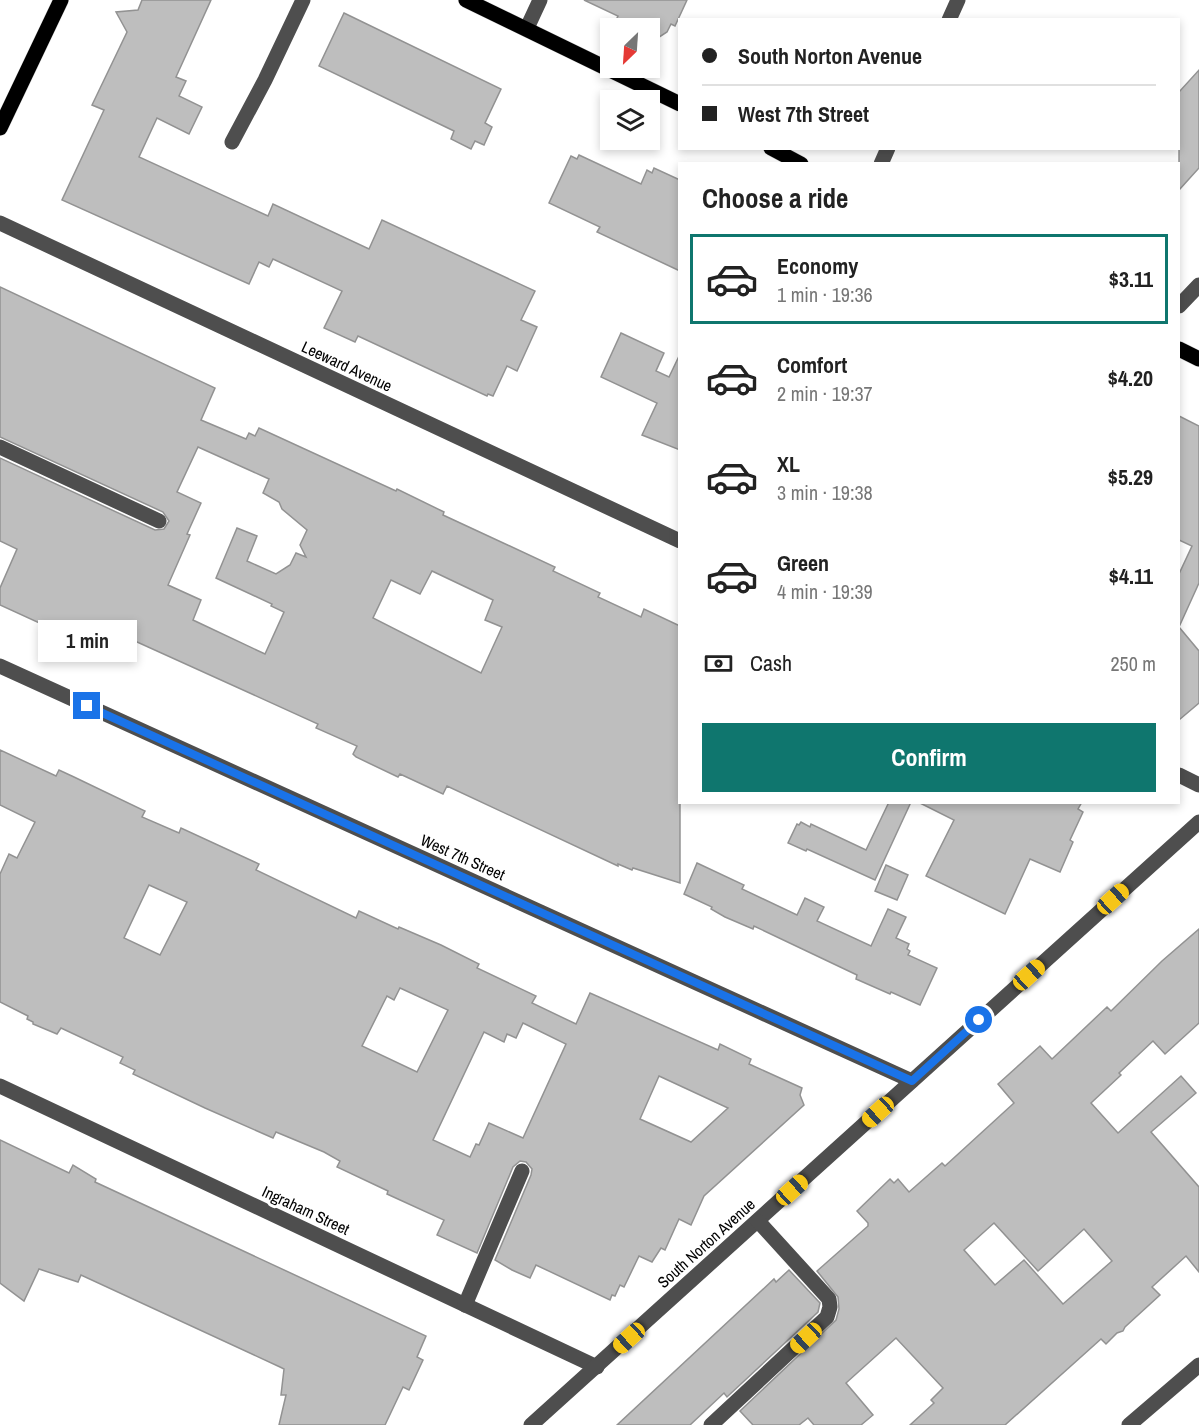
<!DOCTYPE html>
<html lang="en">
<head>
<meta charset="utf-8">
<style>
  :root { --surface:#fff; --page:#f6f6f6; --text:#222; --muted:#767676; --line:#e0e0e0; --accent:#0f766e }
  body { margin:0; font-family:"Archivo Narrow",sans-serif; background:var(--page); color:var(--text); height:100vh; display:flex; flex-direction:column; font-size:22px; white-space:nowrap }
  * { box-sizing:border-box; margin:0 }
  p { font-size:20px; color:var(--muted) }
  .icon { flex:none; width:33px; height:33px; fill:none; stroke:currentColor; stroke-width:2; stroke-linecap:round; stroke-linejoin:round }
  .map { position:relative; flex:1; overflow:hidden }
  .panel { position:absolute; left:678px; top:162px; width:502px; height:642px; display:flex; flex-direction:column; background:var(--surface); border-radius:0px; box-shadow:0 3px 9px #0003 }
  .panel>* { flex:none }
  .hud { position:absolute; left:678px; top:18px; width:502px; height:132px; border-radius:0px; box-shadow:0 3px 9px #0003; display:grid; align-content:center; height:132px; padding:0 24px; background:var(--surface) }
  .needle { width:39px; rotate:205deg }
  .buttons { position:absolute; left:600px; top:18px; display:grid; gap:12px }
  .buttons a { display:grid; place-items:center; width:60px; height:60px; border-radius:0px; background:var(--surface); box-shadow:0 3px 9px #0003; font-size:30px }
  .end { position:absolute; width:27px; height:27px; margin:-14px; border:8px solid #1a73e8; background:#fff; box-shadow:0 0 0 3px #fff }
  .from { border-radius:50% }
  .bubble { position:absolute; height:42px; border-radius:0px; background:var(--surface); box-shadow:0 3px 9px #0003; font-size:20px; font-weight:700; line-height:42px; text-align:center }
  .car { position:absolute; width:18px; height:36px; margin:-18px -9px; border-radius:8px; box-shadow:0 0 4px 2px #0007; background:linear-gradient(#f5c518 24%,#345 0 40%,#f5c518 0 76%,#345 0 86%,#f5c518 0) }
  .hud b { display:flex; align-items:center; gap:21px; height:57px; font-size:22px }
  .hud b+b { border-top:2px solid var(--line) }
  .hud i { width:15px; height:15px; background:var(--text) }
  ul { padding:0; list-style:none }
  li { display:flex; align-items:center; gap:18px; height:90px; margin:0 12px 9px; padding:0 12px; border:3px solid transparent; border-radius:0px }
  li div { flex:1 }
  li b { display:block; font-size:22px }
  li em { font-style:normal; font-weight:700 }
  li.on { border-color:var(--accent) }
  li>.icon { width:54px; height:54px; stroke-width:1.5 }
  h2 { padding:0 24px; font-size:27px; line-height:72px }
  .pay { display:flex; align-items:center; gap:15px; height:66px; padding:0 24px; font-size:22px }
  .pay p { margin-inline-start:auto }
  .action { display:flex; gap:12px; margin-top:auto; padding:12px 24px }
  .action a { flex:1; height:69px; border-radius:0px; background:var(--accent); color:#fff; font-size:24px; font-weight:700; line-height:69px; text-align:center }
  .map>svg:first-child { display:block }
  .building { fill:#bebebe; stroke:#929292; stroke-width:1.5; fill-rule:evenodd }
  .lines { fill:none; stroke-linecap:round; stroke-linejoin:round }
  .major-casing { stroke:#dbdbdb; stroke-width:16 }
  .minor { stroke:#4e4e4e; stroke-width:15 }
  .major { stroke:#000; stroke-width:15 }
  .route { stroke:#1a73e8; stroke-width:8 }
  .labels { text-anchor:middle; stroke-width:6; stroke-linejoin:round; paint-order:stroke }
  .street-label { font-size:16px; fill:#000; stroke:#fff }
</style>
</head>
<body>
<div class="map">
<svg width="1199" height="1425" viewBox="0 0 1199 1425">
  <rect width="100%" height="100%" fill="#fff"/>
  <!-- building -->
  <g class="building">
    <path d="M142,0h69l-35,77 10,4 -7,15 23,11 -13,27 -32,-16 -18,39 129,59 5,-12 96,45 13,-29 153,71 -14,29 16,7 -20,44 -10,-5 -14,30 -5,-2 -1,2 -129,-60 -3,6 -31,-14 18,-37 -69,-32 -4,8 -10,-5 -10,22 -187,-84 42,-90 -12,-5 35,-73 -11,-20 22,-2z"/>
    <path d="M584,0h103l-12,26 -4,-2 -4,8 -17,11v-15h-22l-13,-6 3,-6z"/>
    <path d="M344,13l157,76 -16,34 7,4 -8,18 -9,-4 -4,8 -20,-10 3,-8 -135,-65z"/>
    <path d="M1199,70v98l-20,22v-98z"/>
    <path d="M579,155l62,29 6,-14 5,3 2,-5 26,12v91l-83,-39 3,-5 -51,-24 22,-47 6,3z"/>
    <path d="M0,287l215,101 -14,32 45,19 3,-6 6,3 4,-8 137,63 1,-2 47,23 -1,3 112,52 -2,4 47,22 -2,4 43,20 3,-8 36,17v257l-47,-15 -1,2 -14,-6v2l-171,-80 -4,8 -43,-20 -2,3 -42,-20 -3,-3 4,-8 -41,-18 2,-4 -214,-97 -10,21 -94,-43v-17l17,-39 -17,-8v-83l155,72 9,-1 5,-8 -6,-9 -163,-75zM198,447l71,32 -6,14 16,9 3,7 25,21 -7,15 6,12 -10,-4 -6,12 -14,9 -29,-13 10,-25 -20,-8 -21,50 56,26 -1,2 13,6 -19,42 -72,-34 8,-20 -33,-15 22,-50 -3,-1 14,-31 -24,-11zM432,571l61,29 -8,20 17,7 -21,46 -108,-55 18,-38 29,14z"/>
    <path d="M621,333l43,20 -8,18 13,6 11,-23v96l-38,-15 15,-32 -56,-26z"/>
    <path d="M1179,416l20,10v157l-20,44v-53l13,-28 -13,-6z"/>
    <path d="M1179,627l20,24v52l-20,17z"/>
    <path d="M0,750l56,26 3,-6 15,7 71,34 -3,6 37,16 2,-5 78,36 -3,6 100,48 3,-7 39,18 1,-2 42,18 38,19 -2,4 59,28 -4,7 44,21 14,-31 128,57 2,-6 31,15 -2,5 53,24 -2,7 4,10 -100,91 -13,29 -12,-6 -14,31 -4,-2 -9,14 -13,-6 -15,31 -4,-2 -5,11 -3,-1 -2,5 -74,-35 -6,13 -18,-8 -17,-10 36,-85 1,-6 -6,-7 -6,-1 -7,6 -36,86 -40,-18 7,-15 -57,-26 1,-3 -51,-24 3,-6 -16,-9 -48,-20 -3,6 -68,-30 -72,-34 2,-4 -15,-7 3,-6 -62,-29 -4,6 -24,-10v-2l-6,-3 1,-3 -28,-14v-128l9,-20 8,4 18,-36 -35,-17zM149,885l38,17 -27,53 -36,-17zM400,988l48,22 -31,62 -55,-26 25,-50 7,4zM523,1023l43,21 -43,94 -34,-15 -10,22 -3,-1 -6,13 -37,-17 51,-108 20,10 3,-8 9,4zM659,1076l69,32 -37,34 -51,-23z"/>
    <path d="M889,802h22l-36,78 -68,-31 -1,2 -18,-8 9,-19 2,1 2,-3 9,5 1,-3 55,26z"/>
    <path d="M918,802h164l-4,7 5,3 -13,28 3,2 -13,30 -30,-13 -25,55 -79,-38 28,-56z"/>
    <path d="M697,863l47,22 -2,4 55,26 8,-17 19,9 -7,14 54,25 17,-37 18,8 -10,21 13,6 -2,5 3,2 -2,4 29,13 -17,37 -29,-13 -1,2 -34,-15 1,-4 -103,-49 -1,3 -28,-12 -14,-8 1,-2 -28,-13z"/>
    <path d="M886,865l22,10 -11,25 -22,-9z"/>
    <path d="M1199,929v94l-34,31 -12,-13 -34,32 2,2 -30,28 27,30 63,-57 15,17 -45,39 48,55v85l-13,-16 -34,31 8,8 -35,32 -2,4 -6,2 -11,11 -5,-5 -96,86h-95l24,-22 -3,-3 12,-12 -47,-50 -50,45 27,32 -12,10h-47l-6,-7 -9,7h-46l-13,-14 96,-91 3,-11 -1,-12 -21,-26 51,-45v-3l-11,-12 33,-32 4,4 4,-4 11,13 33,-29 3,3 69,-63 -16,-19 42,-38 12,13 55,-52 4,4 51,-50zM994,1223l44,48 46,-42 28,32 -49,43 -39,-44 -29,25 -31,-35z"/>
    <path d="M0,1140l69,33 4,-8 23,14 -1,3 331,154 -9,21 6,3 -14,30 -6,-3 -18,38h-106l7,-30h-5l3,-26 -4,-2 -199,-92 -3,7 -39,-13 -15,32 -24,-18z"/>
    <path d="M789,1270l31,33 -2,9 -91,85 -3,-4 -34,32h-73l157,-146 2,3z"/>
  </g>
  <g class="lines">
    <defs>
      <g id="major">
        <path d="M466,0l214,104"/>
        <path d="M0,128l61,-128"/>
        <path d="M771,148l30,16"/>
        <path d="M1179,349l20,10"/>
      </g>
    </defs>
    <!-- major casing -->
    <use href="#major" class="major-casing"/>
    <!-- minor -->
    <g class="minor">
      <path d="M949,20l9,-20"/>
      <path d="M527,28l13,-28"/>
      <path d="M232,142l33,-62 38,-80"/>
      <path d="M881,164l7,-16"/>
      <path d="M0,223l680,318"/>
      <path d="M1179,306l20,-21"/>
      <path d="M0,447l159,74"/>
      <path d="M0,666l912,415"/>
      <path d="M1179,775l20,10"/>
      <path d="M0,1086l597,281"/>
      <path d="M465,1305l57,-134"/>
      <path d="M531,1425l668,-603"/>
      <path d="M711,1425l116,-108 3,-10 -1,-8 -71,-78"/>
      <path d="M1129,1425l70,-60"/>
    </g>
    <!-- major -->
    <use href="#major" class="major"/>
  </g>
  <g class="lines">
    <!-- route -->
    <path class="route" d="M87,706l825,375 67,-61"/>
  </g>
  <g class="labels">
    <!-- street labels -->
    <g class="street-label">
      <text transform="translate(347 366) rotate(25)" y="6">Leeward Avenue</text>
      <text transform="translate(463 857) rotate(24)" y="6">West 7th Street</text>
      <text transform="translate(306 1210) rotate(25)" y="6">Ingraham Street</text>
      <text transform="translate(706 1243) rotate(-42)" y="6">South Norton Avenue</text>
    </g>
  </g>
</svg>
<div class="buttons">
<a><svg class="needle" viewBox="-14 -14 28 28"><path d="M0-13l5 13h-10z" fill="#e53935"/><path d="M0 13l5-13h-10z" fill="#767676"/></svg></a>
<a><svg class="icon" aria-label="layers" viewBox="0 0 24 24"><path d="M12 4l9 5-9 5-9-5zM3 14l9 5 9-5"/></svg></a>
</div>
<i class="end from" style="left:979px;top:1020px"></i>
<i class="end" style="left:87px;top:706px"></i>
<div class="bubble" style="left:38px;top:620px;width:99px">1 min</div>
<i class="car" style="left:1113px;top:899px;rotate:48deg"></i>
<i class="car" style="left:1029px;top:975px;rotate:48deg"></i>
<i class="car" style="left:878px;top:1112px;rotate:228deg"></i>
<i class="car" style="left:792px;top:1190px;rotate:48deg"></i>
<i class="car" style="left:629px;top:1338px;rotate:228deg"></i>
<i class="car" style="left:806px;top:1338px;rotate:227deg"></i>
<div class="hud">
<b><i class="from"></i>South Norton Avenue</b>
<b><i></i>West 7th Street</b>
</div>
<section class="panel">
<h2>Choose a ride</h2>
<ul>
<li class="on"><svg class="icon" aria-label="car" viewBox="0 0 24 24"><path d="M5 17H2v-5l4-1 3-4h7l3 4 3 1v5h-3M9 17h6M6 11h13"/><circle cx="7" cy="17" r="2"/><circle cx="17" cy="17" r="2"/></svg><div><b>Economy</b><p>1 min · 19:36</p></div><em>$3.11</em></li>
<li><svg class="icon" aria-label="car" viewBox="0 0 24 24"><path d="M5 17H2v-5l4-1 3-4h7l3 4 3 1v5h-3M9 17h6M6 11h13"/><circle cx="7" cy="17" r="2"/><circle cx="17" cy="17" r="2"/></svg><div><b>Comfort</b><p>2 min · 19:37</p></div><em>$4.20</em></li>
<li><svg class="icon" aria-label="car" viewBox="0 0 24 24"><path d="M5 17H2v-5l4-1 3-4h7l3 4 3 1v5h-3M9 17h6M6 11h13"/><circle cx="7" cy="17" r="2"/><circle cx="17" cy="17" r="2"/></svg><div><b>XL</b><p>3 min · 19:38</p></div><em>$5.29</em></li>
<li><svg class="icon" aria-label="car" viewBox="0 0 24 24"><path d="M5 17H2v-5l4-1 3-4h7l3 4 3 1v5h-3M9 17h6M6 11h13"/><circle cx="7" cy="17" r="2"/><circle cx="17" cy="17" r="2"/></svg><div><b>Green</b><p>4 min · 19:39</p></div><em>$4.11</em></li>
</ul>
<div class="pay"><svg class="icon" aria-label="cash" viewBox="0 0 24 24"><path d="M3 7h18v10H3z"/><circle cx="12" cy="12" r="2"/></svg>Cash<p>250 m</p></div>
<div class="action"><a>Confirm</a></div>
</section>
</div>
</body>
</html>
